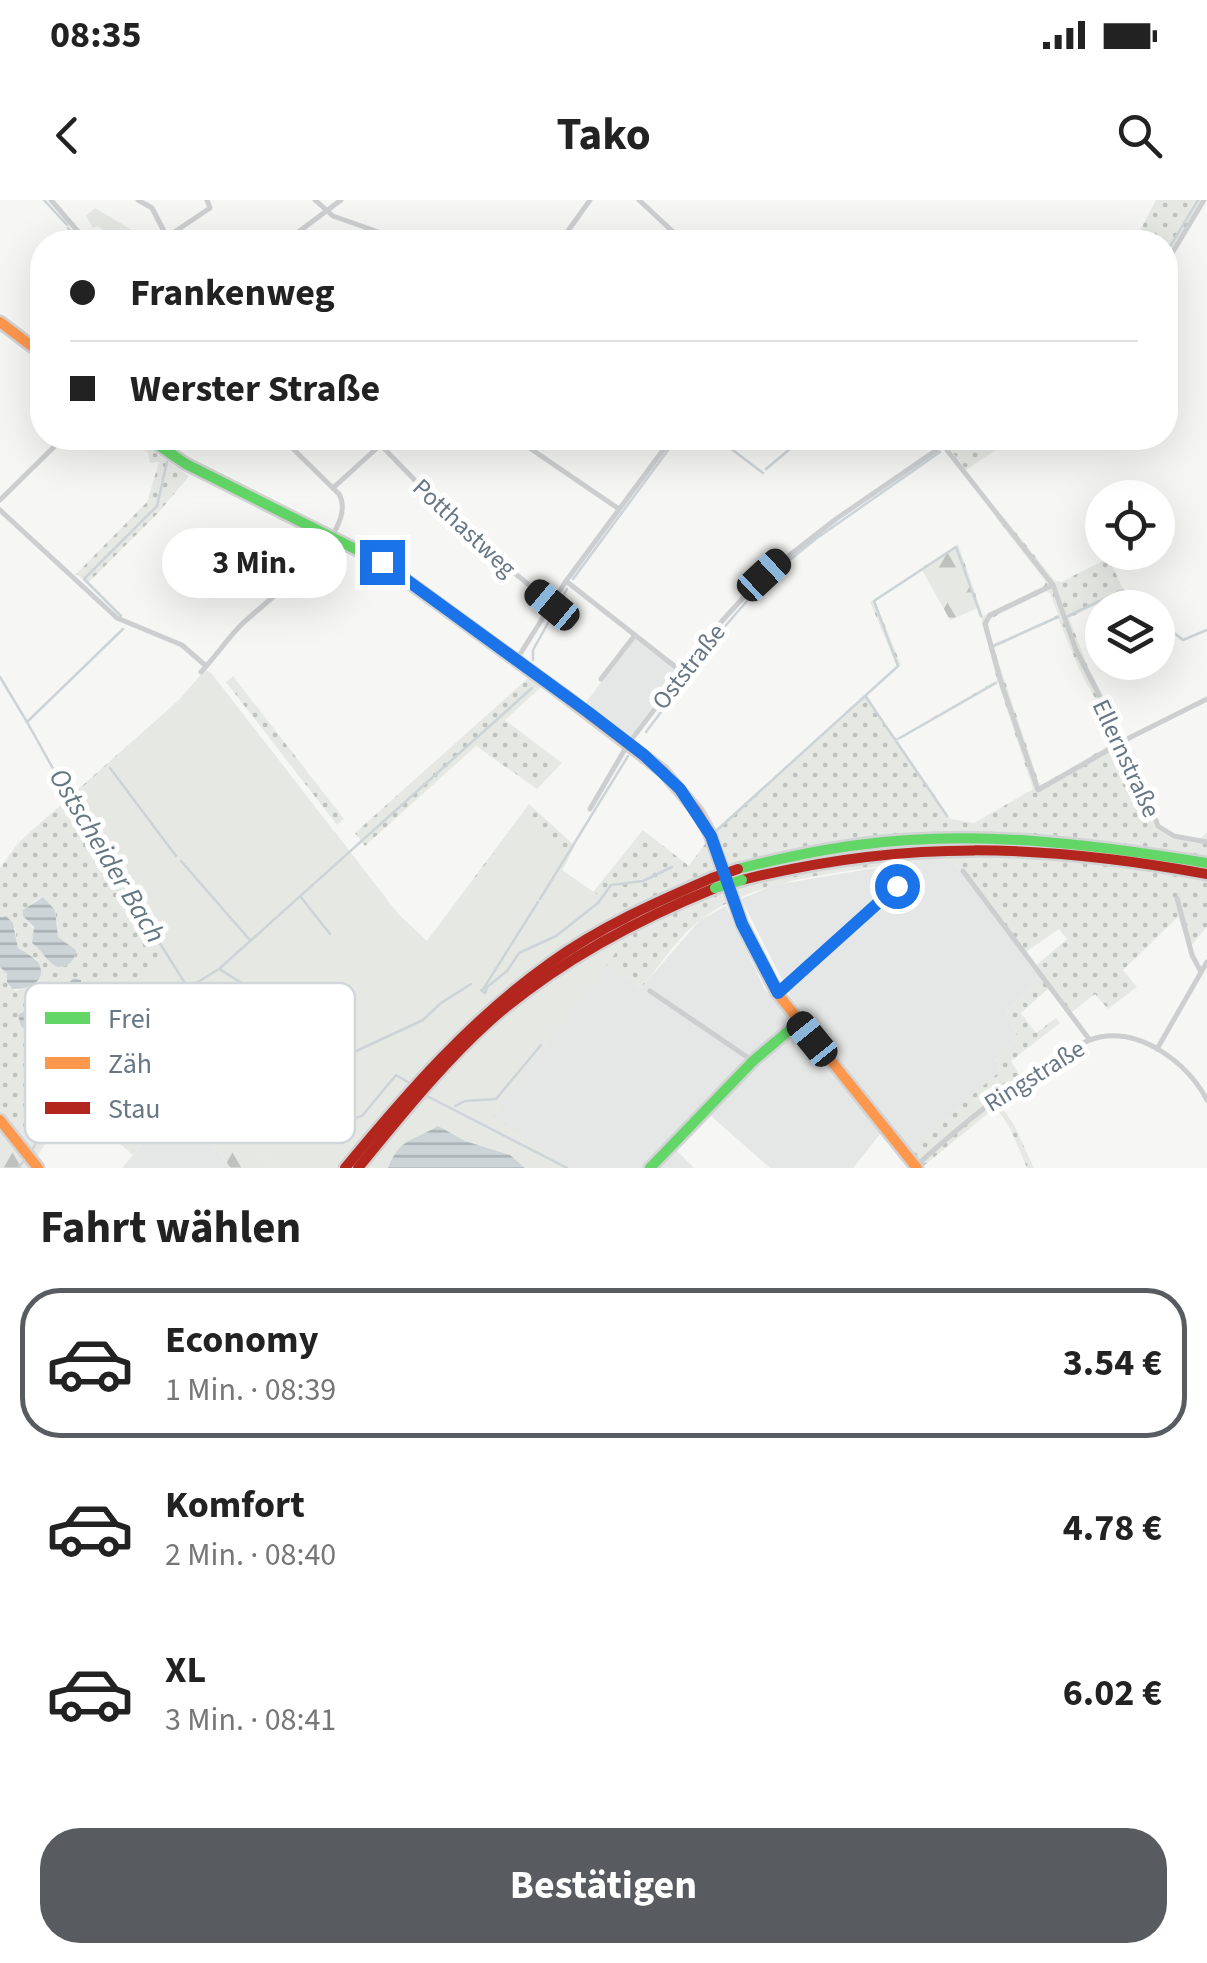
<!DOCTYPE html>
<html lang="de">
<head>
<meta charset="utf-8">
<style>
  :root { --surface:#fff; --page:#f6f6f6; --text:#222; --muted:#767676; --line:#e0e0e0; --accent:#585c60 }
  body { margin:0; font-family:"Source Sans 3",sans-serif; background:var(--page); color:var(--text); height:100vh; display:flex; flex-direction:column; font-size:38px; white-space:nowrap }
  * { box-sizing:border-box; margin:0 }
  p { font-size:32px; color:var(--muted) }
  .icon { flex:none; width:55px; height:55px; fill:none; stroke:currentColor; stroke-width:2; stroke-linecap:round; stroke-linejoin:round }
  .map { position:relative; height:968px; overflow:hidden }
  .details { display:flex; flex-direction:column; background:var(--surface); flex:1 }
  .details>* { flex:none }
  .hud { position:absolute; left:30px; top:30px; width:1148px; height:220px; border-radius:40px; box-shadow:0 10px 40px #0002; display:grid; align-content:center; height:220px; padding:0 40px; background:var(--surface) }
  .controls { position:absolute; left:1085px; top:280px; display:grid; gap:20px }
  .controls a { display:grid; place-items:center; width:90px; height:90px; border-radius:50%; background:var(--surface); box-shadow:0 10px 40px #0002; font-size:50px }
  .end { position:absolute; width:45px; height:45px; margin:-22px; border:12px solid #1a73e8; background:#fff; box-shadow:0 0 0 5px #fff }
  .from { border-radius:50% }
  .bubble { position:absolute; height:70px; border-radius:35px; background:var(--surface); box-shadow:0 10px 40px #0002; font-size:32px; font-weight:700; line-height:70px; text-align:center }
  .car { position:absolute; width:30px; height:60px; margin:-30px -15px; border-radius:12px; box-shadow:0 0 8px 2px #0007; background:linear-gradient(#222 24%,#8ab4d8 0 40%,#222 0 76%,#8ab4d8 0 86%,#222 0) }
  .hud b { display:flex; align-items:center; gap:35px; height:95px; font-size:38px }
  .hud b+b { border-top:2px solid var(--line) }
  .hud i { width:25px; height:25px; background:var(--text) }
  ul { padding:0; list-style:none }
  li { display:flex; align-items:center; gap:30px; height:150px; margin:0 20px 15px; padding:0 20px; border:5px solid transparent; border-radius:40px }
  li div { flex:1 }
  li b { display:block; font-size:38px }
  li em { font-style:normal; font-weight:700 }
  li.selected { border-color:var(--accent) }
  li>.icon { width:90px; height:90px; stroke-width:1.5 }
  h2 { padding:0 40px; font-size:45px; line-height:120px }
  .primary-button { display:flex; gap:20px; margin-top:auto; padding:20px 40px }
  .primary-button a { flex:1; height:115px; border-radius:40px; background:var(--accent); color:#fff; font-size:40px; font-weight:700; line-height:115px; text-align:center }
  .status { display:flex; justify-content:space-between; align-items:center; height:70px; padding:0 50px; background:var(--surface); direction:ltr }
  .status svg { height:28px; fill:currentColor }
  header { display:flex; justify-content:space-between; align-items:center; height:130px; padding:0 40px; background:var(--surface); font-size:45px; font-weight:700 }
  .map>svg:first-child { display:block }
  .built { fill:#e5e6e6 }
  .grass { fill:url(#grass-dots); fill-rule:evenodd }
  .forest { fill:url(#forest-firs) }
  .green { fill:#e6e9e3 }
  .water { fill:url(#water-rules) }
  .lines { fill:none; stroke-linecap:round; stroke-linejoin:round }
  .stream { stroke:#ccd4d7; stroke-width:2.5 }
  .fast-casing { stroke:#d2d3d4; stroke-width:15 }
  .slow-casing { stroke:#d2d3d4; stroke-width:15 }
  .jam-casing { stroke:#d2d3d4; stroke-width:15 }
  .street { stroke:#cccecf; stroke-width:5 }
  .fast { stroke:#63d668; stroke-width:10 }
  .slow { stroke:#ff974d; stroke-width:10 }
  .jam { stroke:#b3261e; stroke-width:10 }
  .fast-bridge-casing { stroke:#d2d2d3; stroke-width:15; stroke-linecap:butt }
  .jam-bridge-casing { stroke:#d2d2d3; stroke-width:15; stroke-linecap:butt }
  .fast-bridge { stroke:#63d668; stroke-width:10 }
  .jam-bridge { stroke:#b3261e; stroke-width:10 }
  .route { stroke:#1a73e8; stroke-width:12 }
  .labels { text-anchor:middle; stroke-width:10; stroke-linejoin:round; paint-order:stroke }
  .street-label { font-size:25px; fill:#677785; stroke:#fff }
  .water-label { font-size:28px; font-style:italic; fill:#637781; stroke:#fff }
  .key { fill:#fff; stroke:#d1d6da; stroke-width:2.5 }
  .key-label { font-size:28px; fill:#677785 }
</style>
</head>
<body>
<div class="status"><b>08:35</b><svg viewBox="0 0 49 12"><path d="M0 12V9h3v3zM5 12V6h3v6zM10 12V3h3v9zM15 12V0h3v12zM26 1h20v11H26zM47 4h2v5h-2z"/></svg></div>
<header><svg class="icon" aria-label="back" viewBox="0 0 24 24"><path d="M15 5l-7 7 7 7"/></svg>Tako<svg class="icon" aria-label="search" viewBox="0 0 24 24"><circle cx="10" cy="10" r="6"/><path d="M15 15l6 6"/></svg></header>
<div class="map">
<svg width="1207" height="968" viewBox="0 0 1207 968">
  <defs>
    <pattern id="grass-dots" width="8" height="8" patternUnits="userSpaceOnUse" patternTransform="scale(2.5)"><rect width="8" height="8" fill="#e6e9e3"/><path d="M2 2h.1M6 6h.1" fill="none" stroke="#bec2be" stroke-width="1.8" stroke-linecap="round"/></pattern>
    <pattern id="forest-firs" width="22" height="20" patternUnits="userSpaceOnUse" patternTransform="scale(2.5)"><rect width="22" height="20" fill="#e6e9e3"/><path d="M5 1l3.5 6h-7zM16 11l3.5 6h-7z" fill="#bec2be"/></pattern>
    <pattern id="water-rules" width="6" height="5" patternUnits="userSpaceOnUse" patternTransform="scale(2.5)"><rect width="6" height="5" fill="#ccd4d7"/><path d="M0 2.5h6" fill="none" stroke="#a9b1b4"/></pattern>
  </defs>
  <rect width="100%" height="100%" fill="#f6f6f5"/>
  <!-- built -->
  <g class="built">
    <path d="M634,438l41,31 2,6 -48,63 -44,-34z"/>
    <path d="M935,658l18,3 89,119 -37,31 13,26 -22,20 4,12 -3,5 -86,75 -119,-150 -51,-100 33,-14z"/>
    <path d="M726,706l38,82 117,145 -28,35h-83l-59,-52 -34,35 17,17h-129l-73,-53 113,-152 36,25 59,-68z"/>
    <path d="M179,903l52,65h-109z"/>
  </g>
  <!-- grass -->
  <g class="grass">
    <path d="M1156,0h48l-39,60v-18h-31z"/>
    <path d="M134,238l55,38 -30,36 -71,71 -12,-9 71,-72 12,-40 -9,1 -2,-10 -16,-13z"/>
    <path d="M963,238h51l-48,32 -15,-20v-4z"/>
    <path d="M1001,314l54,67 6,1 57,-29h8l-16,8 13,28 22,18h-12l5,-3 -15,-13 -54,27 19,49 55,105 6,15 -6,3c11,38 13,44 53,53l11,-11v95l-18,21 -11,-31 -55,53 14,17 -29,22 -13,-15 -23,18 -24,-23 -27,24 15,20 20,-15 4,5 -49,38 11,18 -27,18 19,28 20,43h-7l-17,-40 -14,-21 -75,61 -16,-15 92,-79 3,-5 -4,-12 22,-20 -13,-26 37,-31 -9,-12 34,-29 -8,-10 -36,25 -70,-93 -18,-3c-73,14 -171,15 -232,60 -24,17 -43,48 -62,70l-36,-24 -112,151 72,53h-287l-93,-71 -71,42 40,-41 -34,-28 -39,14 -45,74 -11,-15 -5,6 -20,-25v-157l7,7 2,13 7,4 20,-9 1,-22 -19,-12 -3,-20 -12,-12 -3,1v-49l19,-26 161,-143 25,-29 6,3 188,242 28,26 102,-137 46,42 -13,24 31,22 50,-62 46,36 26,-36 182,-164 -27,-64 88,-58 25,72 61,-30 2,-4 -50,-64zM955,349l27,72 15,59 -99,58 -4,-1 -27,-41 34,-31 -26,-64zM1046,391l4,2 8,22 -65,31 -5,-23 2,-4zM1058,418l22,53 37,67 -2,4 -72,42 -4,-1 -45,-135zM998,482l35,107 -59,34 -23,-4 -54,-79zM43,697l12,13 3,27 18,13 -2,8 -9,8c-18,-1 -19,-13 -33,-24l2,-13 -11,-13 11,-15zM82,782c-5,17 -29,22 -36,45l-27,-12 8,-5h11l24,-20z"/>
    <path d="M233,476l111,143 -7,6 -111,-143z"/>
    <path d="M528,478l13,9 -36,33 57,43 -25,26 -61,-43 -111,100 -10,-13z"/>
  </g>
  <!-- forest -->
  <g class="forest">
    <path d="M955,348l23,60 -28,12 -28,-50z"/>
    <path d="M178,893l7,4 93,71h-47l-52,-65 -46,52 -3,-2z"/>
    <path d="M0,924l20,25 -2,2 12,17h-30z"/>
  </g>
  <!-- green -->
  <g class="green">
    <path d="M95,8l37,22 -8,12h-8l-18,-16 -5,2 -7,-12z"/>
    <path d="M205,470l6,3 188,242 28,26 94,-123 48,39 -7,13 49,34 24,23 -142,188 72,53h-287l-93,-70 -52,57 -19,-16 39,-41 -13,-11 -29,36 -18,-17 6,-9 -17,-14 -46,75 -12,-16 38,-83 49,-47 -6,-11 59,-45 -96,-156 112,-101z"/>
  </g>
  <!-- water -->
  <g class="water">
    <path d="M43,697l12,13 3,27 18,13c-1,11 -8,17 -19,17 -11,-6 -15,-17 -25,-24l2,-16 -11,-11v-6z"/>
    <path d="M6,716l7,7 5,25c6,4 18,10 21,16 9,19 -14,26 -27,25l-5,-7v-8l-7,-7v-50z"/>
    <path d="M74,778l7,2v8l-28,24 -10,19 -12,2 -10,-7 -3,-11 9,-5 13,-1z"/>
    <path d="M438,926l27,15 45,14 15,13h-137c12,-31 26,-27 50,-42z"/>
  </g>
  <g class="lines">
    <!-- stream -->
    <g class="stream">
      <path d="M44,0l23,25"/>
      <path d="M68,28l10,14"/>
      <path d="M1165,55l33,-55"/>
      <path d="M717,238l46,35"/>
      <path d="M951,245l11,-7"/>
      <path d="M171,247l2,-9"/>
      <path d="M766,269l37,-31"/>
      <path d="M573,379l104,-141"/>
      <path d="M1138,403l5,5"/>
      <path d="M121,416l-37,-37 73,-73 10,-44"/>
      <path d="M1068,416l55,-26"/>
      <path d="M1158,420l25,20 24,-10"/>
      <path d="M993,446l65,-29"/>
      <path d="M533,460v-10l34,-61"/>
      <path d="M0,477l27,45"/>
      <path d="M866,497l81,119"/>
      <path d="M646,532l81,-108 39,-45 51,-41 123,-86"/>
      <path d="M898,539l98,-56"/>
      <path d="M110,568l66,88"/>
      <path d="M715,632l183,-166 -24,-65 82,-54 25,69"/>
      <path d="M181,661l68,78"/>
      <path d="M300,696l30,38"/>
      <path d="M540,699l88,-143"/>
      <path d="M221,770l66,42"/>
      <path d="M188,788l31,-19 313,-281"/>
      <path d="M481,790l4,3 2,-6 20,-16 12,-18 37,-17 42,-33 13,-18 32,-4 29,-14"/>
      <path d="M482,791l56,-89"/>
      <path d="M293,816l61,36 69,-32 18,-17 30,-19"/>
      <path d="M132,823l22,1 68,28 8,-1 23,-17 46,27 55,57 8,-2 34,-41 17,10"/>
      <path d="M423,894l144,74"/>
      <path d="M252,900l35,-46"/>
      <path d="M455,906l10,-5 31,-2 45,-54"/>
      <path d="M284,929l40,-43"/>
      <path d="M31,952l48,-86 39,-35 70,-43 -109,-173 -52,-93 96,-93"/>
      <path d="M18,968l8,-10"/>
    </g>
    <defs>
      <g id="fast">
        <path d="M148,238l38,26 195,98 184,134"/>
        <path d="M738,669c40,-10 79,-19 120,-24 117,-16 233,-1 349,18"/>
        <path d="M650,968l103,-107 46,-39"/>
      </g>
      <g id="slow">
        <path d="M0,122l42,32"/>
        <path d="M565,496l98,75 34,40 12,21 33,92 35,69 140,175"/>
        <path d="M0,920l38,48"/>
      </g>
      <g id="jam">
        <path d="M742,680c163,-41 301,-36 465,-6"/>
        <path d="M345,968c62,-75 125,-148 205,-205 50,-36 106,-61 162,-85"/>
        <path d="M358,968c42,-51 84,-104 133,-148 66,-58 143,-99 224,-132"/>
      </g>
    </defs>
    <!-- fast casing -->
    <use href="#fast" class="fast-casing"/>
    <!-- slow casing -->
    <use href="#slow" class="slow-casing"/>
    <!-- jam casing -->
    <use href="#jam" class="jam-casing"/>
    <!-- street -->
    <g class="street">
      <path d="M51,0l36,42"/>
      <path d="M138,0l14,8 15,29"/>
      <path d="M315,0l18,16 74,26"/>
      <path d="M639,0l45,42"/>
      <path d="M166,42l1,-5 43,-29 -3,-8"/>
      <path d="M285,42l56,-42"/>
      <path d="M560,42l30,-42"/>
      <path d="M1165,65l39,-65"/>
      <path d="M374,238l88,91 91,76"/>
      <path d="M515,238l104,71"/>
      <path d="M943,245l110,140 23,65 63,123 19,53 16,10 33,6"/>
      <path d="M333,288l55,-50"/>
      <path d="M0,300l63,-62"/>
      <path d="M0,310l117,108 65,27 24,21"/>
      <path d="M566,381l116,91"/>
      <path d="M1053,385l-63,30 -5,9 16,58 37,108 93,-53 76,-38"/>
      <path d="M517,459l49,-78 106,-143"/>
      <path d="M201,472c15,-16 26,-33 41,-48 26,-25 119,-91 97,-130l-57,-56"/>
      <path d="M601,479l34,-44"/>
      <path d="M590,609l38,-65 94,-123 42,-46 72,-56 118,-81"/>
      <path d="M963,671l126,168"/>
      <path d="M1177,698l15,57 9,17"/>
      <path d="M650,791l103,70"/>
      <path d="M777,793l134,-119"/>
      <path d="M1157,849l50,-87"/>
      <path d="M916,966c45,-41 89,-77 142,-108 13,-8 27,-18 42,-21 43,-8 88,27 107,63"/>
    </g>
    <!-- fast -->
    <use href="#fast" class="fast"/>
    <!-- slow -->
    <use href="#slow" class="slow"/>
    <!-- jam -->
    <use href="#jam" class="jam"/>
    <defs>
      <path id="fast-bridge" d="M715,688l27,-8"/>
      <path id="jam-bridge" d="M712,678l26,-9"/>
    </defs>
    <!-- fast-bridge casing -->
    <use href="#fast-bridge" class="fast-bridge-casing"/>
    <!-- jam-bridge casing -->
    <use href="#jam-bridge" class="jam-bridge-casing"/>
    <!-- fast-bridge -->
    <use href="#fast-bridge" class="fast-bridge"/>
    <!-- jam-bridge -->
    <use href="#jam-bridge" class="jam-bridge"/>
  </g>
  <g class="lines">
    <!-- route -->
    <path class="route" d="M382,362l206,150 56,43 36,34 31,47 31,88 36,69 119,-107"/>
  </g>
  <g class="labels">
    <!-- street labels -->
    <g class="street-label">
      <text transform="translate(465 327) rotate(43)" y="9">Potthastweg</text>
      <text transform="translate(688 466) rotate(-52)" y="9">Oststraße</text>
      <text transform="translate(1127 558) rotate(65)" y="9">Ellernstraße</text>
      <text transform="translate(1034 875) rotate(-32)" y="9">Ringstraße</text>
    </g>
    <!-- water labels -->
    <g class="water-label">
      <text transform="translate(108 655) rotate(59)" y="10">Ostscheider Bach</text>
    </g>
  </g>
  <!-- legend -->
  <rect x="25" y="783" width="330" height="160" rx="15" class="key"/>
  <rect x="45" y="812" width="45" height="12" fill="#63d668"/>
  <rect x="45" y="857" width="45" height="12" fill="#ff974d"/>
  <rect x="45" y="902" width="45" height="12" fill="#b3261e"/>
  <g class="key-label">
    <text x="108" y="828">Frei</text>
    <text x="108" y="873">Zäh</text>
    <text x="108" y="918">Stau</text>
  </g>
</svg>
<div class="controls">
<a><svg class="icon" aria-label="locate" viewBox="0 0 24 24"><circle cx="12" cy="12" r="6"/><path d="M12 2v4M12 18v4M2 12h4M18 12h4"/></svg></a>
<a><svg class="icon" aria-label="layers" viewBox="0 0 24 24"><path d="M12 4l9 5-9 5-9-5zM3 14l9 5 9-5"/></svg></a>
</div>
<i class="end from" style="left:897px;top:686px"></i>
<i class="end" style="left:382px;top:362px"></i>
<div class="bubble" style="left:162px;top:328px;width:185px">3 Min.</div>
<i class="car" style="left:764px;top:375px;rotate:47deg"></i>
<i class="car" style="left:552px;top:405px;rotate:310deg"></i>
<i class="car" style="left:812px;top:839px;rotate:321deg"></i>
<div class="hud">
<b><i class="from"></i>Frankenweg</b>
<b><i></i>Werster Straße</b>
</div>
</div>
<section class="details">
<h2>Fahrt wählen</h2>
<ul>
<li class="selected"><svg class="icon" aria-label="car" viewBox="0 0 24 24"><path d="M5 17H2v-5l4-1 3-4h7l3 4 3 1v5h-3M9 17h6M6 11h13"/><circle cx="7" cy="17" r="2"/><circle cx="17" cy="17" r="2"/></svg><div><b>Economy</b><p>1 Min. · 08:39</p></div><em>3.54 €</em></li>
<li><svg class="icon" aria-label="car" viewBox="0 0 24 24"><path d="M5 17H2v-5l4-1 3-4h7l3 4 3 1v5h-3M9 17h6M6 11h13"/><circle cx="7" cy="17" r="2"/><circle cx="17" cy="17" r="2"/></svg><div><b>Komfort</b><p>2 Min. · 08:40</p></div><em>4.78 €</em></li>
<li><svg class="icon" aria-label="car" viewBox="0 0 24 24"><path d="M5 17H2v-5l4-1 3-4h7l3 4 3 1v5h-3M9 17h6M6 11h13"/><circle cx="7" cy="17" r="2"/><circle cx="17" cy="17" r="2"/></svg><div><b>XL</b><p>3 Min. · 08:41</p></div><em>6.02 €</em></li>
</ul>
<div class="primary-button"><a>Bestätigen</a></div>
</section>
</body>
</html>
